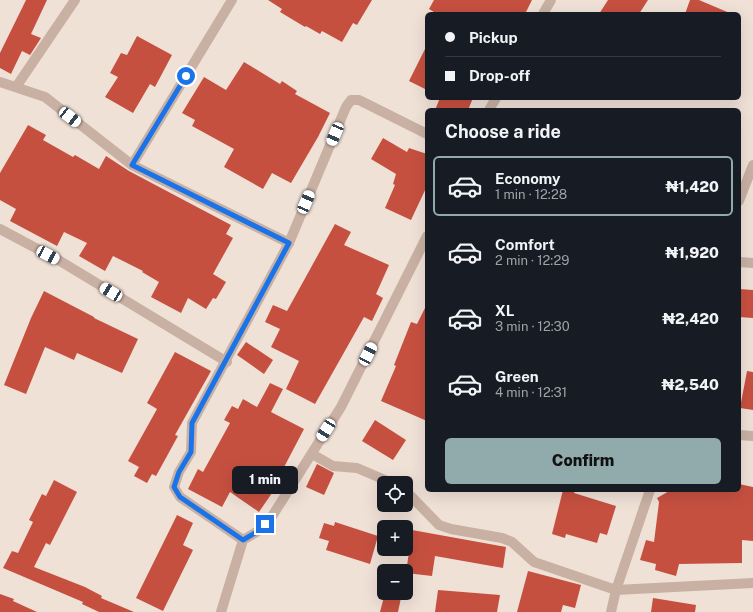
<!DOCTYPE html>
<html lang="en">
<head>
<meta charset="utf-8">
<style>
  :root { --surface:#171b24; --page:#242831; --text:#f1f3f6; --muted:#9ea1a6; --line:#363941; --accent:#91abac }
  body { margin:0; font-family:"Public Sans",sans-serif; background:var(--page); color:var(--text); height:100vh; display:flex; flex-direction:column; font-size:15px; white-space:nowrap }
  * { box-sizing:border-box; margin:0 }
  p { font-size:13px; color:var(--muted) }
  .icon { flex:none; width:22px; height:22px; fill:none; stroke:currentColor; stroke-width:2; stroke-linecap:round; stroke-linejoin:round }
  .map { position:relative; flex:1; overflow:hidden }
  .side { position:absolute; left:425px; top:108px; width:316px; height:384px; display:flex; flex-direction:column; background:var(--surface); border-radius:6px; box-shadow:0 4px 16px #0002 }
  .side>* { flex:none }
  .banner { position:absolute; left:425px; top:12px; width:316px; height:88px; border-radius:6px; box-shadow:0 4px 16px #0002; display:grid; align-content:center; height:88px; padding:0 20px; background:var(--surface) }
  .controls { position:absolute; left:377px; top:476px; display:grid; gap:8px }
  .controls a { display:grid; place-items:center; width:36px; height:36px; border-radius:6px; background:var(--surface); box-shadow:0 4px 16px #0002; font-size:20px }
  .end { position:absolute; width:18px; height:18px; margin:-9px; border:5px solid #1a73e8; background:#fff; box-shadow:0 0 0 2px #fff }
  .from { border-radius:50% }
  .bubble { position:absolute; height:28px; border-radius:6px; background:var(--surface); box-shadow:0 4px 16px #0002; font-size:13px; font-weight:800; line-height:28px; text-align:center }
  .car { position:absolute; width:12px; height:24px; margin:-12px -6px; border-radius:5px; box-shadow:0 0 3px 1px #0007; background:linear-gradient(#fff 24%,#345 0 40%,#fff 0 76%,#345 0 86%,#fff 0) }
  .banner b { display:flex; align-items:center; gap:14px; height:38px; font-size:15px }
  .banner b+b { border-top:1px solid var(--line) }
  .banner i { width:10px; height:10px; background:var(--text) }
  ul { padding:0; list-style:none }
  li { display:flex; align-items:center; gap:12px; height:60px; margin:0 8px 6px; padding:0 12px; border:2px solid transparent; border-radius:6px }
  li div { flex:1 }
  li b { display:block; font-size:15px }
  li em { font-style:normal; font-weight:800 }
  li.active { border-color:var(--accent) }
  li>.icon { width:36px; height:36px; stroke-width:1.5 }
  h2 { padding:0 20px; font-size:18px; line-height:48px }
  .primary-button { display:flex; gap:8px; margin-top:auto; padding:8px 20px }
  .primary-button a { flex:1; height:46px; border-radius:6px; background:var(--accent); color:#111; font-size:16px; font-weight:800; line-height:46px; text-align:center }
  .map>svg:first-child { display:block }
  .building { fill:#c65040 }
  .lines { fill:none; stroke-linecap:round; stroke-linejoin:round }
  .minor { stroke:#c8b0a3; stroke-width:10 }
  .route { stroke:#1a73e8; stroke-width:5 }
</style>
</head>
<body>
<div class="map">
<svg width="753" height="612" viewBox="0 0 753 612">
  <rect width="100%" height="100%" fill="#f0e1d7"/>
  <!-- building -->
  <g class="building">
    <path d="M26,0h21l-16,34 10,4 -11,17 -8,-4 -11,23 -11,-6v-15z"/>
    <path d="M268,0h104l-15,25 -4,-2 -11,19 -20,-11 -2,3 -14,-8 -1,1 -25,-15 2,-3z"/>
    <path d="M434,0h98l-7,14h-88l-8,-5z"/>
    <path d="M608,0h40l-9,14h-40z"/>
    <path d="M690,0h9l33,14h-47z"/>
    <path d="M137,36l35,19 -17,32 -5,-3 -17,29 -28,-16 13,-20 -8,-4 11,-20 6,2z"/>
    <path d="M427,45v45l-18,-9z"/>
    <path d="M244,62l36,22 2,-3 15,10 -2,3 35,19 -12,24 -27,46 -19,-10 -9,16 -39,-22 10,-18 -42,-23 3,-6 -13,-7 22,-36 22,13z"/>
    <path d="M440,98h33l-5,12h-33z"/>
    <path d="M28,125l18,10 -3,5 30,17 2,-2 24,14 7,-13 23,15 102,54 -5,9 7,4 -20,36 13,8 -10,17 -3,-1 -7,11 -18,-11 -7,15 -30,-16 8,-15 -17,-10 1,-1 -30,-15 -8,15 -26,-15 8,-13 -23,-11 -7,14 -47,-25 6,-12 -16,-9v-27z"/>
    <path d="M383,138l24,14 2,-4 18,6v32l-16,34 -26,-12 10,-23 -2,-1 3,-10 -25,-15z"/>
    <path d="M335,224l16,8 -7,13 45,20 -13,29 7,4 -11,23 -8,-4 -49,87 -29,-15 13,-28 -28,-14 9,-18 -15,-7 8,-17 14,6z"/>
    <path d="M739,289l14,1v28l-14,-1z"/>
    <path d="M44,291l50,26v1l44,21 -16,34 -45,-20 -3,7 -29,-13 -19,47 -22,-9 27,-67z"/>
    <path d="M427,304v117l-46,-20 15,-35 -2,-1 17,-43 6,2z"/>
    <path d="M246,342l27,18 -9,14 -27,-19z"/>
    <path d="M175,352l36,19 -36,64 3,1 -22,40 -4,-2 -5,9 -13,-7 5,-9 -11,-6 29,-52 -10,-6z"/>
    <path d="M747,371l6,1v38l-13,-2z"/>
    <path d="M270,383l13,6 -12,23 33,17 -33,63 1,1 -13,19 -29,-20 -8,15 -34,-18 10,-20 5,3 27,-49 -6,-3 8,-14 6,3 5,-10 14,8z"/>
    <path d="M375,420l31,20 -13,20 -31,-19z"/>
    <path d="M317,464l17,9 -10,22 -18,-8z"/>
    <path d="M54,480l23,12 -27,53 -4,-2 -12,24 51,20 17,9 -1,2 33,14h-35l-17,-8 1,-2 -80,-34 9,-17 6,2 15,-31 -4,-2 13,-26 4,2z"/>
    <path d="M739,484l14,3v54l-11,-1v23l-63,1 -3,12 -21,-6 1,-6 -16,-4 6,-20 8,2 5,-40 -2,-4 14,-8h68z"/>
    <path d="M563,490h12l-1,3 42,13 -9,29 -7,-2 -3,10 -31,-9 -1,4 -13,-4z"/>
    <path d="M177,515l16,8 -10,22 10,5 -30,61 -27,-13z"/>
    <path d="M335,522l43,14 -8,28 -44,-14 3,-9 -10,-3 5,-15 10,3z"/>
    <path d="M412,530l94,17 -3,21 -68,-12 -3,20 -26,-3z"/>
    <path d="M528,571l53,14 -6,23 -12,-3 -2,7h-44z"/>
    <path d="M438,590l62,5 -3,17h-62z"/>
    <path d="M385,593h17l-4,19h-18z"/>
    <path d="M0,594l14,5 -1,2 24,11h-37z"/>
    <path d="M653,598l43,7 -1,7h-44z"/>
  </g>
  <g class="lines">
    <!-- minor -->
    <g class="minor">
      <path d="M543,14l8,-14"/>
      <path d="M0,82l45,15 87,68 157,78"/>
      <path d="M16,87l59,-87"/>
      <path d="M489,110l7,-12"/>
      <path d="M132,165l100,-165"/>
      <path d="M739,201l14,-36"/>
      <path d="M0,229l60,32 167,101"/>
      <path d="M739,262l14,1"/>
      <path d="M739,435l14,1"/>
      <path d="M312,454l21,12 24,2 35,15"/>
      <path d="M406,491l33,34 12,4 51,9 10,4 22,20 82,28 137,-7"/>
      <path d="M243,540l-63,-43 -6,-10 5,-15 12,-20 1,-29 97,-180 57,-136 5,-7h8l68,34"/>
      <path d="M221,612l22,-72 17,-10 11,-12 70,-111 86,-171"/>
      <path d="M611,612l5,-22 34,-100"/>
    </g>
  </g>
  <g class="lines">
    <!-- route -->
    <path class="route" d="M186,76l-54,89 157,78 -97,180 -1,29 -12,20 -5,15 6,10 63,43 17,-10 5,-6"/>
  </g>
</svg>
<div class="controls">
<a><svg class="icon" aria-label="locate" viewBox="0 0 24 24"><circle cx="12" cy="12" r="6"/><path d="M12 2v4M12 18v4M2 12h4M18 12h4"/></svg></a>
<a>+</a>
<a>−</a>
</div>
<i class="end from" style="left:186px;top:76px"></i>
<i class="end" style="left:265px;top:524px"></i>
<div class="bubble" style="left:232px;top:466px;width:66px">1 min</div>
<i class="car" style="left:70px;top:117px;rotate:128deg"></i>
<i class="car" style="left:335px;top:134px;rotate:203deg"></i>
<i class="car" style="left:306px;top:202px;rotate:23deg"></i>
<i class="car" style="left:48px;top:255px;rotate:118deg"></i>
<i class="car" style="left:111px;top:292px;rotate:301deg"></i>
<i class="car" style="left:368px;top:354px;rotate:27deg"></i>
<i class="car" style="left:326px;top:430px;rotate:212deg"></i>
<div class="banner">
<b><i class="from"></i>Pickup</b>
<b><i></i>Drop-off</b>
</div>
<section class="side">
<h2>Choose a ride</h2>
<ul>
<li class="active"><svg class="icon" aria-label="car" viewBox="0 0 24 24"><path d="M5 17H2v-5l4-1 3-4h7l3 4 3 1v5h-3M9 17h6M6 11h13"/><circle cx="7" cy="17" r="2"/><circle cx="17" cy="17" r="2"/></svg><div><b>Economy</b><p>1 min · 12:28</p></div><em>₦1,420</em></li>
<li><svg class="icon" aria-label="car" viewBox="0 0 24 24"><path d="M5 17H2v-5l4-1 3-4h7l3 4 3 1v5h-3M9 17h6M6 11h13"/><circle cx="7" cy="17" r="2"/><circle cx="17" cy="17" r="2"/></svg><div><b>Comfort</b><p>2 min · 12:29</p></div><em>₦1,920</em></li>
<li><svg class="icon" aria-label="car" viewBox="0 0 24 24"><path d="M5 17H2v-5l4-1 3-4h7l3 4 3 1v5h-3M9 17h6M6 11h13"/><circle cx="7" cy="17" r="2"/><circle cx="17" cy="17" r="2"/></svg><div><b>XL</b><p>3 min · 12:30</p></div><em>₦2,420</em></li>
<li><svg class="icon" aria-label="car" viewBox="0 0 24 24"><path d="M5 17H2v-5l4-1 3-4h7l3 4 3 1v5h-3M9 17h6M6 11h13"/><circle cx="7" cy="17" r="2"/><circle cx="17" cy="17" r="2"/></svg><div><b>Green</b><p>4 min · 12:31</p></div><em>₦2,540</em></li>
</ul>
<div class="primary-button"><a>Confirm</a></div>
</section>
</div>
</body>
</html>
